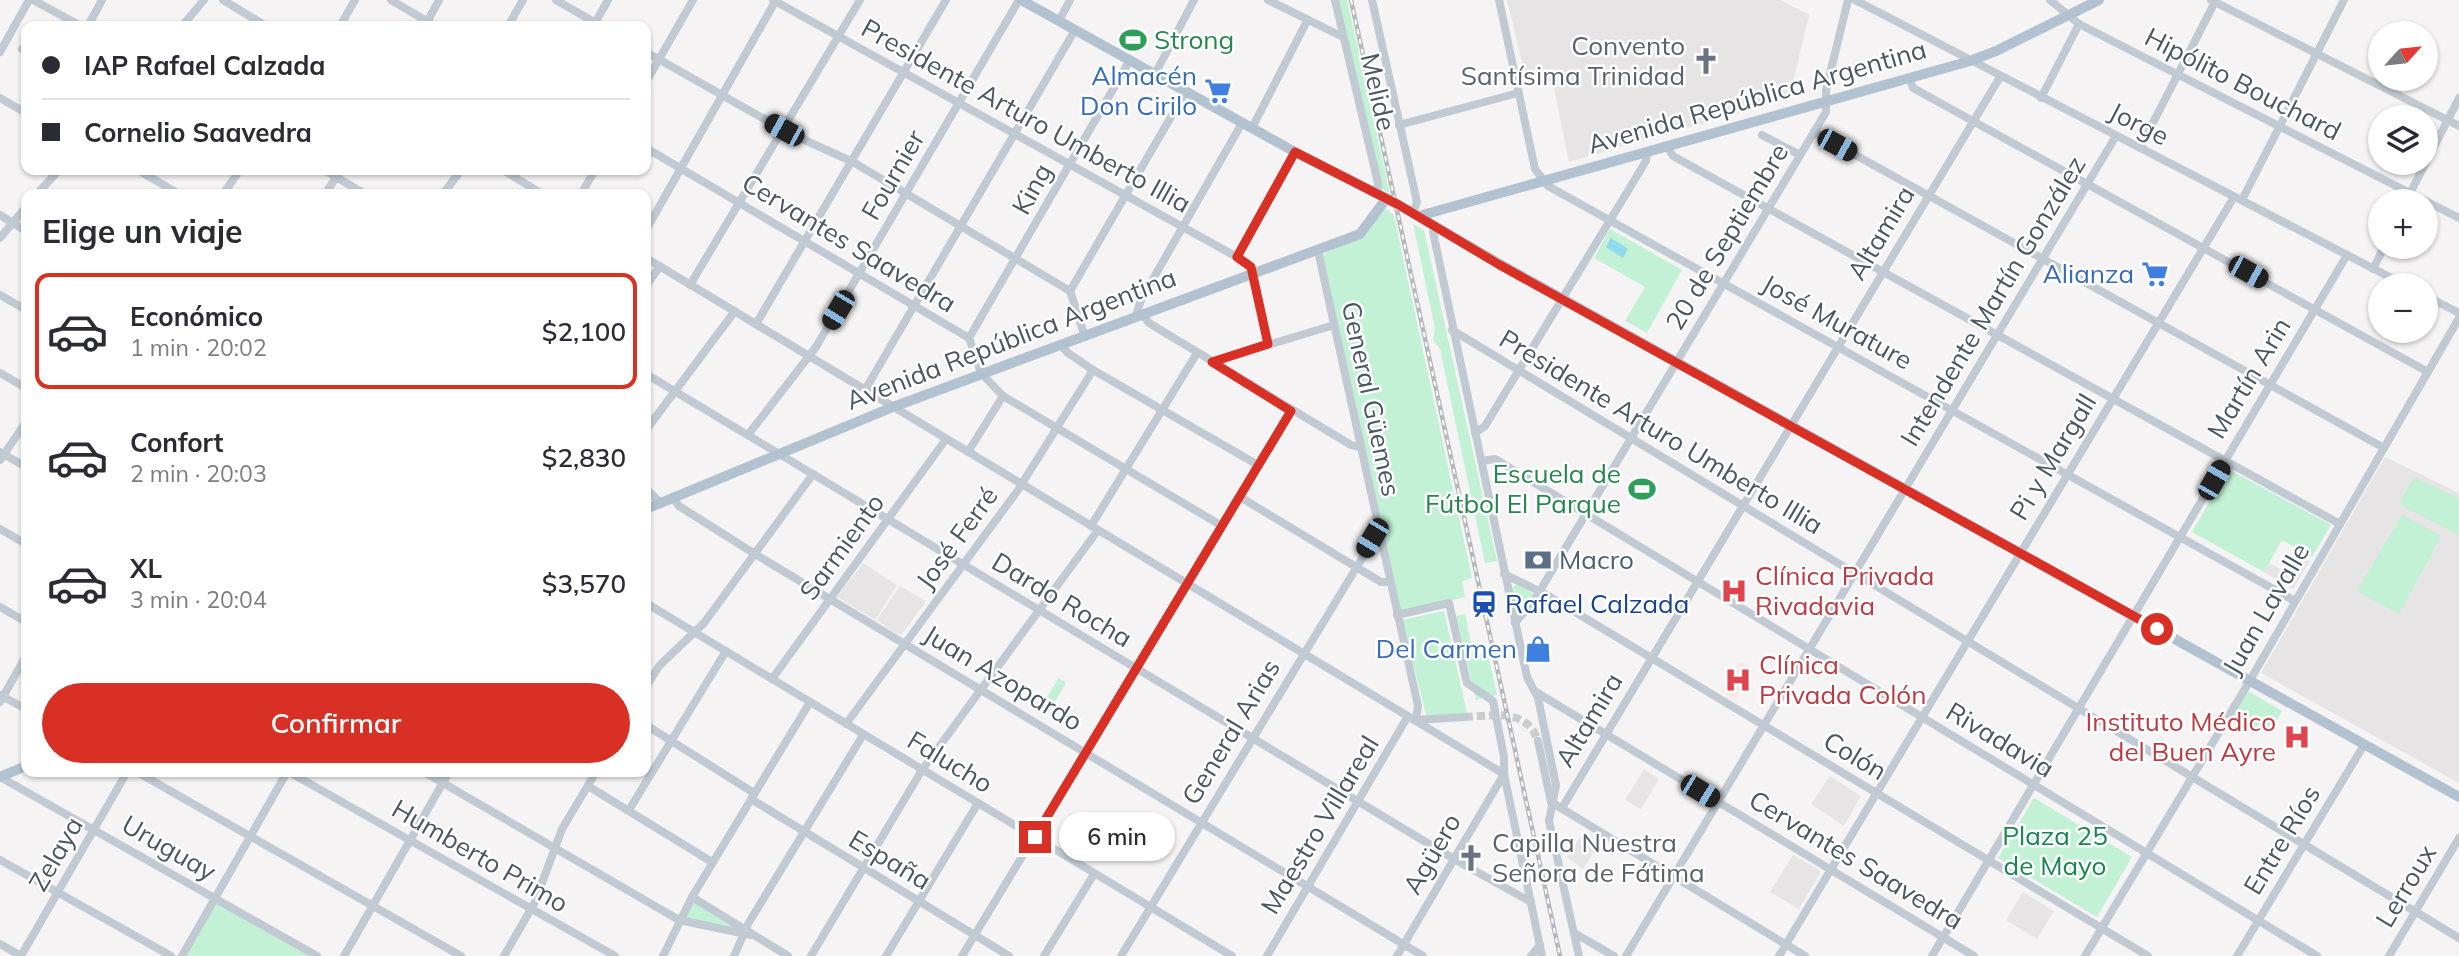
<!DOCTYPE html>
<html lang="es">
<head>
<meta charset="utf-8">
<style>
  :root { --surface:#fff; --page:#f7f7f7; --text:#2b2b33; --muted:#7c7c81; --line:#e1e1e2; --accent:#d93025 }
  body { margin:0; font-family:Mulish,sans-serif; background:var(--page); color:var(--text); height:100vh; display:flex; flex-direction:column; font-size:26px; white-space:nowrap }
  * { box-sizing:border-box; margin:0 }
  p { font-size:23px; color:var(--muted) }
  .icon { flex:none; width:38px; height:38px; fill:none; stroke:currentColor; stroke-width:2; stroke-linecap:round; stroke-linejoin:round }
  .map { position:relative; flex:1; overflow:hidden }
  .panel { position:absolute; left:21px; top:189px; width:630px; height:588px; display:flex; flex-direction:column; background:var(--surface); border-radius:14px; box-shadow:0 2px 5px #0004 }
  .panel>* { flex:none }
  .hud { position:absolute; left:21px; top:21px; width:630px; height:154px; border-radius:14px; box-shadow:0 2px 5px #0004; display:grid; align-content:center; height:154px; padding:0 21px; background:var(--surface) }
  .needle { width:46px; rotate:63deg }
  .controls { position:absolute; left:2368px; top:21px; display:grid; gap:14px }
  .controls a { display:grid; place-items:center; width:70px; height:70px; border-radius:50%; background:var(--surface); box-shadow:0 2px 5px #0004; font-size:35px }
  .end { position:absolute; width:32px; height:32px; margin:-16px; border:9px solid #d93025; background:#fff; box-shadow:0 0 0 4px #fff }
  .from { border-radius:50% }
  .bubble { position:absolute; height:49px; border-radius:24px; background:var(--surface); box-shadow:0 2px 5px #0004; font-size:23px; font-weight:600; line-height:49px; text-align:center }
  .car { position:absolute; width:21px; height:42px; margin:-21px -10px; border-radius:9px; box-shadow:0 0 5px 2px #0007; background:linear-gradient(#222 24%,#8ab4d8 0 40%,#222 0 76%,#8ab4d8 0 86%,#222 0) }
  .hud b { display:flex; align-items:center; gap:24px; height:66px; font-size:26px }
  .hud b+b { border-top:2px solid var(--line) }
  .hud i { width:18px; height:18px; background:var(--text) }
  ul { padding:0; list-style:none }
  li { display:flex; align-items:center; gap:21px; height:116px; margin:0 14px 10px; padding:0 7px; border:4px solid transparent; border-radius:14px }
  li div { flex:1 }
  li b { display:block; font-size:26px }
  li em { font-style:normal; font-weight:600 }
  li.on { border-color:var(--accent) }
  li>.icon { width:63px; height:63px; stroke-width:1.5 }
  h2 { padding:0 21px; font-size:32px; line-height:84px }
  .action { display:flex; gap:14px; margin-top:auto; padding:14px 21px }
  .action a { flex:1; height:80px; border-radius:42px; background:var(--accent); color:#fff; font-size:28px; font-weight:600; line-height:80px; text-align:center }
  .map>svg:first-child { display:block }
  .education { fill:#e6e4e5 }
  .medical { fill:#fce8e6 }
  .green { fill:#c3f1d5 }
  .water { fill:#90daee }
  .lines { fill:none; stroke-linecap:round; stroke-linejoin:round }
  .minor-tunnel { stroke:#caccce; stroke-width:8; stroke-dasharray:8 4; stroke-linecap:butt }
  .minor { stroke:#c1cad2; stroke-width:8 }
  .major { stroke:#b3c2d1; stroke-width:10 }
  .rail-casing { stroke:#b5b8bd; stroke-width:4.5 }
  .rail { stroke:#fff; stroke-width:2; stroke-dasharray:5; stroke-linecap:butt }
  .route { stroke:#d93025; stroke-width:9 }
  .labels { text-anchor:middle; stroke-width:5; stroke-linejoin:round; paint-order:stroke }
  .leisure-label { font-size:26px; fill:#27864d; stroke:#fff; text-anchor:start }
  .worship-label { font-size:26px; fill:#5b616d; stroke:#fff; text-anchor:end }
  .shop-label { font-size:26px; fill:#366cbe; stroke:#fff; text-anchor:end }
  .street-label { font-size:26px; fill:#4a5661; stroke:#fff }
  .service-label { font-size:26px; fill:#4e5e75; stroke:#fff; text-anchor:start }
  .health-label { font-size:26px; fill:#be3a42; stroke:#fff; text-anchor:start }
  .transit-label { font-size:26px; fill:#164399; stroke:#fff; text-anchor:start }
  .park-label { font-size:26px; fill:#17864f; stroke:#fff }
</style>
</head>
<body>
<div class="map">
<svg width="2459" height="956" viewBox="0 0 2459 956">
  <rect width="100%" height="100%" fill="#f5f3f3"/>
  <!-- education -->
  <g class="education">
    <path d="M1507,0h273l29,15 -20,84 -220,63 -16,-79 -25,4z"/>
    <path d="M2385,457l74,36v290l-198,-110z"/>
    <path d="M2296,553l14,8 -17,28 -29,-17 5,-9 16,9z"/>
    <path d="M863,563l34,22 -22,35 -38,-23z"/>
    <path d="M900,586l26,15 -24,33h-5l-20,-14z"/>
    <path d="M1644,769l15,10 -18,30 -16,-9z"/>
    <path d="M1830,776l31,20 -17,30 -33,-22z"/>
    <path d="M1584,832l16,10 -17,27 -16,-12z"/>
    <path d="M1793,855l28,16 -22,38 -29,-17z"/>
    <path d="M2023,892l31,19 -17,28 -31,-19z"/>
  </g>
  <!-- medical -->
  <path class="medical" d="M1740,661l14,9 -19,30 -14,-9z"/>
  <!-- green -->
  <g class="green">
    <path d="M1339,0h8l43,194 -9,-5z"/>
    <path d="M1387,209l7,7 78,362 -10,3 3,16 -61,15h-4l-78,-357 45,-22 15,-22z"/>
    <path d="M1413,224l11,6 73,331 -12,2 -45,-214 -7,-9 2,-12z"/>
    <path d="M1610,229l72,41 -35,63 -22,-12 20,-34 -51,-29z"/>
    <path d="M2228,469l103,56 -19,32 -30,-17 -18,32 -72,-40z"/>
    <path d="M2414,477l45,21v37l-60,-31z"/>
    <path d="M2402,515l39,21 -42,78 -42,-23z"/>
    <path d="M1517,583l16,11 -11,16 -7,-5 -4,-16z"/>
    <path d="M1444,611l23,102 -40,5 -25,-98z"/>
    <path d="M1465,614l9,44 14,-3 9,40 -21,5 -20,-84z"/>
    <path d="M1059,678l7,5 -20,34 -9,-5z"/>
    <path d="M2248,691l34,20 -14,23 -35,-19z"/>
    <path d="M2034,798l98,59 -35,60 -99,-59z"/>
    <path d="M692,901l43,27 -50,-8z"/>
    <path d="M215,902l94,54h-124z"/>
  </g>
  <!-- water -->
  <path class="water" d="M1611,238l17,11 -5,9 -17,-11z"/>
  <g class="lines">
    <!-- minor-tunnel -->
    <path class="minor-tunnel" d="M1465,717c28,-1 61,-10 73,24"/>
    <!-- minor -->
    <g class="minor">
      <path d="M33,0l48,26"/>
      <path d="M223,0l43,26"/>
      <path d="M391,0l44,26"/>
      <path d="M556,0l45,26"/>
      <path d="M773,0l473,262 5,5 17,77"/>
      <path d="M1268,0l75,37"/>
      <path d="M1335,0l43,183 -1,11"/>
      <path d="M1372,0l45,202 -4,11"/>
      <path d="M1499,0l36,169 13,17 747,415"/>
      <path d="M1855,0l550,285"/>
      <path d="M2050,0l29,24 380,194"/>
      <path d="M2211,0l248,126"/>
      <path d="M1059,21l11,-21"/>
      <path d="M426,24l13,-24"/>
      <path d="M594,25l14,-25"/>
      <path d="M88,26l14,-26"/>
      <path d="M182,26l22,-26"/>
      <path d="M340,26l15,-26"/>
      <path d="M508,26l15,-26"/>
      <path d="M22,49l4,2"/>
      <path d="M0,52l29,-52"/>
      <path d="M646,52l143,81 64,29 217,129"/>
      <path d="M1155,74l39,-74"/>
      <path d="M1909,78l4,10 515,284"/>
      <path d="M646,82l47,-82"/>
      <path d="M0,98l26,15"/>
      <path d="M2041,98l38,-74"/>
      <path d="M1399,125l119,-32"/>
      <path d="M1252,128l55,-107"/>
      <path d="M1814,132l570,316"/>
      <path d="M1762,135l38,20"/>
      <path d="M1667,146l6,10 667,368"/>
      <path d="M646,148l323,190 12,35 22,23 219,130"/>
      <path d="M2140,148l76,-148"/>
      <path d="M138,170l41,24"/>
      <path d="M324,170l41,24"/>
      <path d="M503,170l39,24"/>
      <path d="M37,194l22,-24"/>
      <path d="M223,194l17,-24"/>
      <path d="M325,194l16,-24"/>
      <path d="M443,194l18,-24"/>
      <path d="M581,194l14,-24"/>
      <path d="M2242,200l102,-200"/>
      <path d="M2406,201l53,-103"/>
      <path d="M0,215l26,16"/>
      <path d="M646,230l130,-230"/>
      <path d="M1433,232l94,445 11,21 18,87 -7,36 30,135"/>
      <path d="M0,238l26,-31"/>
      <path d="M1318,251l100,455 -2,14"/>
      <path d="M1237,257l58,-105"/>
      <path d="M646,258l858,516"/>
      <path d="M2373,269l11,-22"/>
      <path d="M690,285l170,-285"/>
      <path d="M646,286l14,-20"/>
      <path d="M0,295l26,15"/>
      <path d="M2426,296l33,17"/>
      <path d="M1142,314l7,9 202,122 9,2"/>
      <path d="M1136,316l5,-16 101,-177"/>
      <path d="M756,324l190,-324"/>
      <path d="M1452,330l1007,608"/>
      <path d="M1085,337l-15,-46 116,-200"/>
      <path d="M969,338l161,-278"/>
      <path d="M1061,345l7,8 25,17 165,95"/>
      <path d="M1212,362l122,-37"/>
      <path d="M0,373l26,15"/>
      <path d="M646,374l808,485 77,43"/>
      <path d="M865,390l210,-360"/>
      <path d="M646,430l89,-119"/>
      <path d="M1475,433l10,-7 161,-265 1,-9"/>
      <path d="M748,435l68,-88 203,-347"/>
      <path d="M0,452l26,15"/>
      <path d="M968,452l35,-56"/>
      <path d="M0,460l26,-38"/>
      <path d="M1481,461l14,-2 822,497"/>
      <path d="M646,489l14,13"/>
      <path d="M672,497l7,9 76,48 668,402"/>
      <path d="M1240,497l141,85h8"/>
      <path d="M1091,526l106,-173"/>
      <path d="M0,529l26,15"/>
      <path d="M1504,574l41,20 603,362"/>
      <path d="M646,603l586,353"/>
      <path d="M0,607l26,15"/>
      <path d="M1397,615l52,-12 18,80 26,18 11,56v17l38,182"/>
      <path d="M1515,623l20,-24 291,-487v-22l22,-90"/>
      <path d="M772,679l174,-240"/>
      <path d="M646,687l13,-21 45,-43 109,-149"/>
      <path d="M1536,692l438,264"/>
      <path d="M0,695l26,14"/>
      <path d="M0,702l26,-46"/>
      <path d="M1416,720l49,-3"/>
      <path d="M846,724l172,-234 75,-120"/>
      <path d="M646,725l108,68"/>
      <path d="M1538,741l13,61"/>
      <path d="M137,772l324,184"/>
      <path d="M289,772l326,184"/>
      <path d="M424,772l255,148 72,15"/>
      <path d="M0,777l317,179"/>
      <path d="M588,786l124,76"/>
      <path d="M751,799l258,157"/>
      <path d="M1551,802l254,154"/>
      <path d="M1562,808l438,-731"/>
      <path d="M629,810l97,-159"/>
      <path d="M0,860l171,96"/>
      <path d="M692,897l96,59"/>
      <path d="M1574,933l40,23"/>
      <path d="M0,944l21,12"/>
      <path d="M21,956l106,-184"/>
      <path d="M182,956l105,-184"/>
      <path d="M344,956l105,-184"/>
      <path d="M504,956l31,-54 27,-73 34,-57"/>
      <path d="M663,956l29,-59 118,-195"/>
      <path d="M734,956l14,-32 115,-189"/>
      <path d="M811,956l111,-186 176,-240"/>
      <path d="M886,956l92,-153"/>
      <path d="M962,956l329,-545"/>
      <path d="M1044,956l50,-82"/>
      <path d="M1121,956l257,-424"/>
      <path d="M1267,956l141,-240"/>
      <path d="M1397,956l107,-182"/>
      <path d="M1531,956l9,-11"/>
      <path d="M1626,956l490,-820"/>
      <path d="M1779,956l455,-759"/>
      <path d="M1932,956l415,-701"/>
      <path d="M2085,956l164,-274 210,-364"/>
      <path d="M2237,956l127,-211"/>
      <path d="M2389,956l70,-118"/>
    </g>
    <!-- major -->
    <g class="major">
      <path d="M1021,0l274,152 104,53 99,58 961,534"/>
      <path d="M1419,216l551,-155 26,-10 103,-51"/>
      <path d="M646,509l247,-102 467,-173 23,-31"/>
      <path d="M0,777l26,-11"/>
    </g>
    <defs>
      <path id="rail" d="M1351,0l209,956"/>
    </defs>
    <!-- rail casing -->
    <use href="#rail" class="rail-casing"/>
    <!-- rail -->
    <use href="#rail" class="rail"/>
  </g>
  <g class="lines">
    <!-- route -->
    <path class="route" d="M1035,837l256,-426 -79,-49 56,-18 -17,-77 -14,-10 58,-105 104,53 99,59 659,365"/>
  </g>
  <!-- icons -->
  <defs>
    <symbol id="stadium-bare" viewBox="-9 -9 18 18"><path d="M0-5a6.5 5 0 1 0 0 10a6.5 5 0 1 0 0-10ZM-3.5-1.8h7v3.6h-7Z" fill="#2e9e5b" stroke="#fff" stroke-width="2.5" paint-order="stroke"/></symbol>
    <symbol id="church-bare" viewBox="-9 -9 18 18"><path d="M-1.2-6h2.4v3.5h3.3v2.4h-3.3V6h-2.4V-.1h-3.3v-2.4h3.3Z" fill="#6b7280" stroke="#fff" stroke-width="2.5" paint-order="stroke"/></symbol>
    <symbol id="supermarket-bare" viewBox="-9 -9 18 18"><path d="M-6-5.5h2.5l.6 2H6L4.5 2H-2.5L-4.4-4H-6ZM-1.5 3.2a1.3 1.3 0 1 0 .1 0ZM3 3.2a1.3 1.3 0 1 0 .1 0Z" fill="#3f7fe0" stroke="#fff" stroke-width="2.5" paint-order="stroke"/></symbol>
    <symbol id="bank-bare" viewBox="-9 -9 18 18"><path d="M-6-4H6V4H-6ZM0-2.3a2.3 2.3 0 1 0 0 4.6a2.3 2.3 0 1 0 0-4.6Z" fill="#5c6f8a" stroke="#fff" stroke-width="2.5" paint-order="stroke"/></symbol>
    <symbol id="hospital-bare" viewBox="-9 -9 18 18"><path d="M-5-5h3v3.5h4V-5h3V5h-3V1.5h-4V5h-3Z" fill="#e0444e" stroke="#fff" stroke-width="2.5" paint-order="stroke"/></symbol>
    <symbol id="station-bare" viewBox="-9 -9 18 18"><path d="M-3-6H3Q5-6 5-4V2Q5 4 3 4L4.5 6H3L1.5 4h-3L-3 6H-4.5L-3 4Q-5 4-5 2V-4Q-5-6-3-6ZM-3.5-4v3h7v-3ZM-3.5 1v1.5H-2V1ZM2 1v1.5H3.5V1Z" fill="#1a4fb4" stroke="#fff" stroke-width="2.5" paint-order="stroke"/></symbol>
    <symbol id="shop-bare" viewBox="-9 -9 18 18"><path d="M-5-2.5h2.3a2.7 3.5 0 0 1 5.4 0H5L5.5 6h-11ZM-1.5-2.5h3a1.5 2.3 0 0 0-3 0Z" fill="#3f7fe0" stroke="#fff" stroke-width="2.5" paint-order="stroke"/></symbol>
  </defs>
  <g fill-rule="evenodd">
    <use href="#stadium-bare" x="1114" y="21" width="38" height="38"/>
    <use href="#church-bare" x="1687" y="42" width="38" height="38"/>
    <use href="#supermarket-bare" x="1199" y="72" width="38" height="38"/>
    <use href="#supermarket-bare" x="2136" y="255" width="38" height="38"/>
    <use href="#stadium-bare" x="1623" y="470" width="38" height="38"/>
    <use href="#bank-bare" x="1519" y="541" width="38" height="38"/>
    <use href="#hospital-bare" x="1715" y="572" width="38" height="38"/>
    <use href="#station-bare" x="1465" y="585" width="38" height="38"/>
    <use href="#shop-bare" x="1519" y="630" width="38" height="38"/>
    <use href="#hospital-bare" x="1719" y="661" width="38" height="38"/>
    <use href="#hospital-bare" x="2278" y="718" width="38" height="38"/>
    <use href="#church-bare" x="1452" y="839" width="38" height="38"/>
  </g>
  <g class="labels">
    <!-- leisure labels -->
    <g class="leisure-label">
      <text x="1154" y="49">Strong</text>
      <text x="1621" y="483" text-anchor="end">Escuela de<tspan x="1621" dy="30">Fútbol El Parque</tspan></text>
    </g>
    <!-- worship labels -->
    <g class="worship-label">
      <text x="1685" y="55">Convento<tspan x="1685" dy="30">Santísima Trinidad</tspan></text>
      <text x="1492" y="852" text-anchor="start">Capilla Nuestra<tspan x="1492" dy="30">Señora de Fátima</tspan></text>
    </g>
    <!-- shop labels -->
    <g class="shop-label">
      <text x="1197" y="85">Almacén<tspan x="1197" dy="30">Don Cirilo</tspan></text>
      <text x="2134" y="283">Alianza</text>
      <text x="1517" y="658">Del Carmen</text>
    </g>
    <!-- street labels -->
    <g class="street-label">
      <text transform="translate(2243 84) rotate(27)" y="9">Hipólito Bouchard</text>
      <text transform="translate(1378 92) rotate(77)" y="9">Melide</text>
      <text transform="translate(1757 97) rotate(-16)" y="9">Avenida República Argentina</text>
      <text transform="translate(1026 116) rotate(29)" y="9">Presidente Arturo Umberto Illia</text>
      <text transform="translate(2139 124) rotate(27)" y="9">Jorge</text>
      <text transform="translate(893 175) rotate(-60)" y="9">Fournier</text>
      <text transform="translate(1032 189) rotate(-61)" y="9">King</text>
      <text transform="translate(1881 233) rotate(-59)" y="9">Altamira</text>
      <text transform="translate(1727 237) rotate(-59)" y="9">20 de Septiembre</text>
      <text transform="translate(849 243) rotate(31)" y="9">Cervantes Saavedra</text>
      <text transform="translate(1993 301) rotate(-59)" y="9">Intendente Martín González</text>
      <text transform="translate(1837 322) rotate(29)" y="9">José Murature</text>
      <text transform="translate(1011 339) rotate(-21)" y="9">Avenida República Argentina</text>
      <text transform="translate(2249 378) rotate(-59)" y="9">Martín Arin</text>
      <text transform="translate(1371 399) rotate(78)" y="9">General Güemes</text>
      <text transform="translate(1661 432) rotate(31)" y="9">Presidente Arturo Umberto Illia</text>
      <text transform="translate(2053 457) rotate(-59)" y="9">Pi y Margall</text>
      <text transform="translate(957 538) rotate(-54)" y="9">José Ferré</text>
      <text transform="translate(842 547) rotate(-54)" y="9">Sarmiento</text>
      <text transform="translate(1062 600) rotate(31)" y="9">Dardo Rocha</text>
      <text transform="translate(2266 609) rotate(-60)" y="9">Juan Lavalle</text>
      <text transform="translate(1003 678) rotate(31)" y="9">Juan Azopardo</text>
      <text transform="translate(1589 720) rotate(-59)" y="9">Altamira</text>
      <text transform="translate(1231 732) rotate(-59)" y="9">General Arias</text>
      <text transform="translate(2000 740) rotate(31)" y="9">Rivadavia</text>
      <text transform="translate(1855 756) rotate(31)" y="9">Colón</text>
      <text transform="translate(950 762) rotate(31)" y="9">Falucho</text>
      <text transform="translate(1320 825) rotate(-59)" y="9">Maestro Villareal</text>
      <text transform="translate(2282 840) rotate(-59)" y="9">Entre Ríos</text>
      <text transform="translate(169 848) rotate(30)" y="9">Uruguay</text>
      <text transform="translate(56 854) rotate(-60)" y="9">Zelaya</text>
      <text transform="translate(1432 854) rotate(-60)" y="9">Agüero</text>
      <text transform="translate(480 856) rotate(30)" y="9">Humberto Primo</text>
      <text transform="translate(890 860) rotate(31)" y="9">España</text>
      <text transform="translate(1856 860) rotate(31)" y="9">Cervantes Saavedra</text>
      <text transform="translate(2406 886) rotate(-59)" y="9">Lerroux</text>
    </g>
    <!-- service labels -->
    <g class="service-label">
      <text x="1559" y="569">Macro</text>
    </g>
    <!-- health labels -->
    <g class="health-label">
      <text x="1755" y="585">Clínica Privada<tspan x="1755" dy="30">Rivadavia</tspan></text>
      <text x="1759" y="674">Clínica<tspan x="1759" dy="30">Privada Colón</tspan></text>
      <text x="2276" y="731" text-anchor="end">Instituto Médico<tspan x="2276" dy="30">del Buen Ayre</tspan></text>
    </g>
    <!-- transit labels -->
    <g class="transit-label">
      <text x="1505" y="613">Rafael Calzada</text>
    </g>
    <!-- park labels -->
    <g class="park-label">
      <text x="2055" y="845">Plaza 25<tspan x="2055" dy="30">de Mayo</tspan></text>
    </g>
  </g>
</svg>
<div class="controls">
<a><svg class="needle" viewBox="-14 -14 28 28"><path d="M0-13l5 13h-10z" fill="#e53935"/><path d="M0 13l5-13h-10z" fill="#7c7c81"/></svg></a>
<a><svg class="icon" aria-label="layers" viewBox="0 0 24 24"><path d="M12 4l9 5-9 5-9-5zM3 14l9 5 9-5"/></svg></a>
<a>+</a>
<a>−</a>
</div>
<i class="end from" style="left:2157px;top:629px"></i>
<i class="end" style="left:1035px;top:837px"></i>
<div class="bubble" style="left:1059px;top:812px;width:116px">6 min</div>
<i class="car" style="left:784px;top:130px;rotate:299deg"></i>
<i class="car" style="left:1837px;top:145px;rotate:119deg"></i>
<i class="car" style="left:2248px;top:272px;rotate:119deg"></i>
<i class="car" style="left:838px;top:310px;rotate:211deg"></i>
<i class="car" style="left:2214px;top:480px;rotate:30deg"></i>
<i class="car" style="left:1372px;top:538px;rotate:211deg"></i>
<i class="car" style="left:1700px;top:791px;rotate:121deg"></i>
<div class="hud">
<b><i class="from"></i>IAP Rafael Calzada</b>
<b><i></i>Cornelio Saavedra</b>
</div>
<section class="panel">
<h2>Elige un viaje</h2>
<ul>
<li class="on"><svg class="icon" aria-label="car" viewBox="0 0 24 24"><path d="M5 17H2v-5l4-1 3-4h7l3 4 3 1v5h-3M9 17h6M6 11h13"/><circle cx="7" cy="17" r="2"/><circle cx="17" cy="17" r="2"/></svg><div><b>Económico</b><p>1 min · 20:02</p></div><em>$2,100</em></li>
<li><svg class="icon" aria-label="car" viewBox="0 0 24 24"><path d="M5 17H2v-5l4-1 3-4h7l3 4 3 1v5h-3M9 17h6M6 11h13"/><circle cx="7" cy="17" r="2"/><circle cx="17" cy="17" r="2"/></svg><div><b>Confort</b><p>2 min · 20:03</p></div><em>$2,830</em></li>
<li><svg class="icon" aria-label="car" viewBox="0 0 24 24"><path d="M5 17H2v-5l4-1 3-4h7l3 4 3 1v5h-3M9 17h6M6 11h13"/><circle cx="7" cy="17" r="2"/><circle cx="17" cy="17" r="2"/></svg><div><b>XL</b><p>3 min · 20:04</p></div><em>$3,570</em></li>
</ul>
<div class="action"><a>Confirmar</a></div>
</section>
</div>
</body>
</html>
